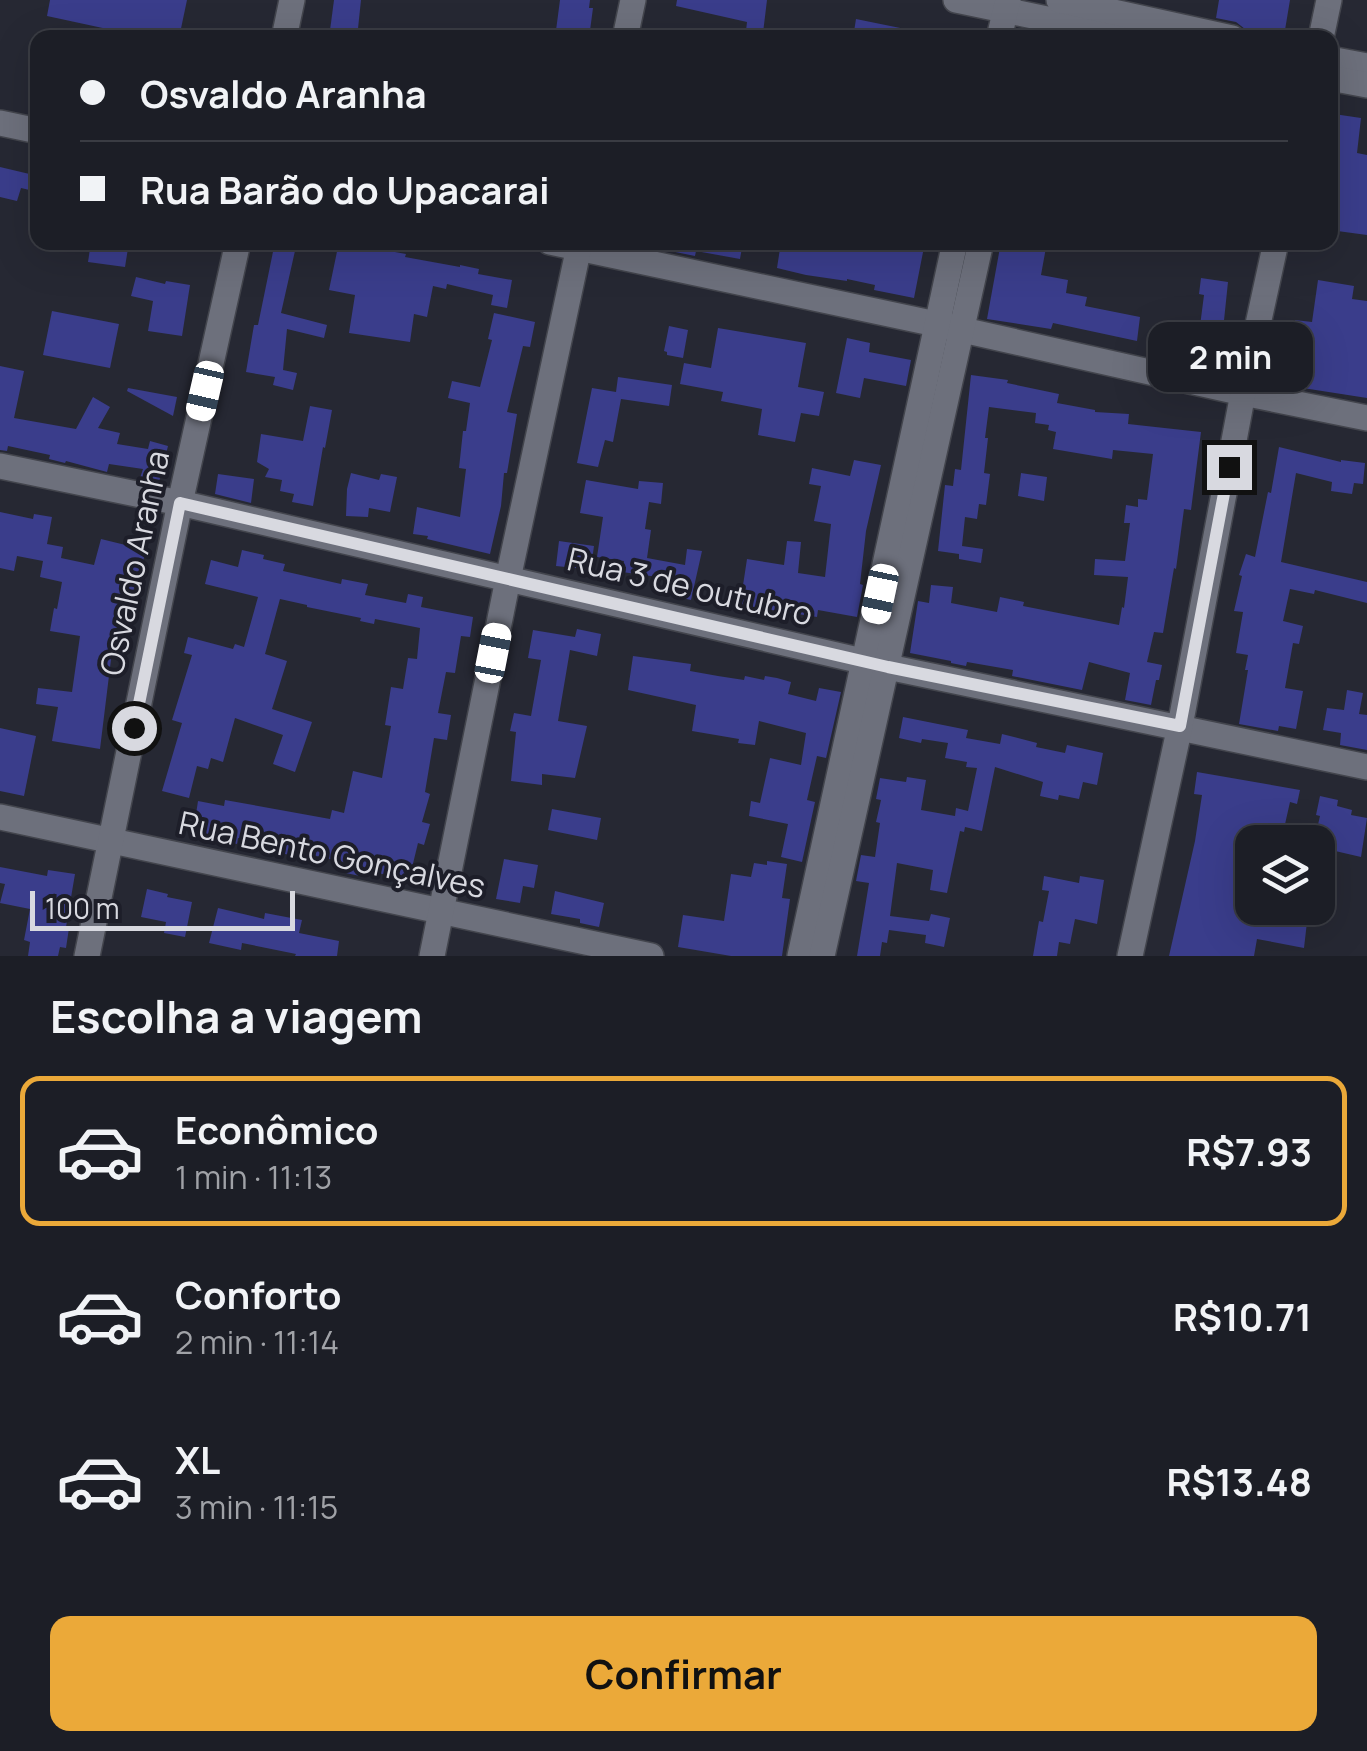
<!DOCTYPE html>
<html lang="pt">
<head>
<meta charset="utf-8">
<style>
  :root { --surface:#1c1e26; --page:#292b32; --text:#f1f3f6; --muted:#a0a2a7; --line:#3a3c43; --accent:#eba939 }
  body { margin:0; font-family:Manrope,sans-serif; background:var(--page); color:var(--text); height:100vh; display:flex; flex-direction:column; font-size:38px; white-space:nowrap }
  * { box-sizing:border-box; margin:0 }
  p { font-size:32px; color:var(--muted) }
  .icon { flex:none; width:55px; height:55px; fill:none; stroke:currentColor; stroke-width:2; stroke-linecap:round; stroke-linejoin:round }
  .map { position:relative; height:956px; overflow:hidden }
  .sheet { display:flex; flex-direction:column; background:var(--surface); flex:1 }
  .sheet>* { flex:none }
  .top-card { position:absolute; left:30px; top:30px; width:1308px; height:220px; border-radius:20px; box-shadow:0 10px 40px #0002,0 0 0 2px var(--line); display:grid; align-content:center; height:220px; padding:0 50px; background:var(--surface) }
  .controls { position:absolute; left:1235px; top:825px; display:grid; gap:20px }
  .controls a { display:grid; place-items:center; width:100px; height:100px; border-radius:20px; background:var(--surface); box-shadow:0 10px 40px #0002,0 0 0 2px var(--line); font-size:50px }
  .scale { position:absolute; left:30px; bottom:25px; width:265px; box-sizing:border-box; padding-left:10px; border:5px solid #d8d9e0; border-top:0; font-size:28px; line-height:35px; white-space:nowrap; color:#d8d9e0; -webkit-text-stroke:8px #1d1e29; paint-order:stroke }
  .end { position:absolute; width:45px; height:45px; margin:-22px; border:12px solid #d8d9e0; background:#111; box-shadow:0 0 0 5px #111 }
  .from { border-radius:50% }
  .bubble { position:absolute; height:70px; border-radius:20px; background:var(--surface); box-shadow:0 10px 40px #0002,0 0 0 2px var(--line); font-size:32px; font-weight:700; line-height:70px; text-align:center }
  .car { position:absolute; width:30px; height:60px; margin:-30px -15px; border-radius:12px; box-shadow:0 0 8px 2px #0007; background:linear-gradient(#fff 24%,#345 0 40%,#fff 0 76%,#345 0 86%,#fff 0) }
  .top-card b { display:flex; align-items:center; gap:35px; height:95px; font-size:38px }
  .top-card b+b { border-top:2px solid var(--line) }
  .top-card i { width:25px; height:25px; background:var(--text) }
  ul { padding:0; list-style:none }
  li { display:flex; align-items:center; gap:30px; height:150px; margin:0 20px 15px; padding:0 30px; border:5px solid transparent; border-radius:20px }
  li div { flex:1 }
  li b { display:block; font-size:38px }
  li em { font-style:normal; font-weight:700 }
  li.selected { border-color:var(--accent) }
  li>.icon { width:90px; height:90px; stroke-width:1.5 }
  h2 { padding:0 50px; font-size:45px; line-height:120px }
  .button { display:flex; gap:20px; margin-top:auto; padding:20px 50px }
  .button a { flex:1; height:115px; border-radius:20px; background:var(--accent); color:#111; font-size:40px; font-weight:700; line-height:115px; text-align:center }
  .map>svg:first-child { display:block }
  .building { fill:#3a3d8b }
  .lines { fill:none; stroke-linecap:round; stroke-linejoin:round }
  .minor-casing { stroke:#43454d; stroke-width:28 }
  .minor { stroke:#6d707c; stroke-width:25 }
  .route { stroke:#d8d9e0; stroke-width:12 }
  .labels { text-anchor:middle; stroke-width:8; stroke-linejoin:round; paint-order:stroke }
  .street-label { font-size:32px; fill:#d8d9e0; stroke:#1d1e29 }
</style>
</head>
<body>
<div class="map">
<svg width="1367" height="956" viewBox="0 0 1367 956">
  <rect width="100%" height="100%" fill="#262833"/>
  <!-- building -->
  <g class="building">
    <path d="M50,0h137l-8,38h-30l-102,-22z"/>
    <path d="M334,0h27l-4,38h-28z"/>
    <path d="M560,0h30l-1,8h4l-4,30h-34z"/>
    <path d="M677,0h90l-4,33 -17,-2 1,-9 -71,-16z"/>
    <path d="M1219,0h71l-6,36 -39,-7 -9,-7 -20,-4z"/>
    <path d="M856,19l59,12 -1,7h-61z"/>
    <path d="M1334,114l27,4 -4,35 10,2v80l-37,-5v-26l8,-57h-2l2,-18 -5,-1z"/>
    <path d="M0,167l38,9v16l-17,-4 -4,13 -17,-4z"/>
    <path d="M91,242h38l-4,25 -37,-5z"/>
    <path d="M275,242h22l-16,71 46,12 -3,13 -37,-9 -4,41 14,3 -4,17 -20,-5 2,-8 -29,-5 8,-47h4z"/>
    <path d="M339,242l67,12 -1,3 55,10v-2l19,4 -1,5 34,6 -5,28 -16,-3 2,-10 -46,-11 -1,5 -13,-3 -6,31 -13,-3 -4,28 -61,-9 6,-38 -26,-5z"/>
    <path d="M646,242h97l-3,17 -44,-8 -1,5 -49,-10z"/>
    <path d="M781,242h144l-11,56 -40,-8 1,-5 -28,-6v2l-41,-6 -29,-7z"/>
    <path d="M1001,242h46l-6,33 27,5 -2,13 21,4 -2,9 55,11 -3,24 -84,-18 -2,6 -64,-10z"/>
    <path d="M136,277l29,7 1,-3 24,4 -8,51 -34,-5 5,-30 -22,-5z"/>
    <path d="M1201,278l27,4 -5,48 4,1 -5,31 -56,-9 4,-25 22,4 1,-7 7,1 4,-31 -5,-1z"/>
    <path d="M1318,280l36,6 -2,13 15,2v97l-77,-12 6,-42 -5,-1 4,-23 17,2z"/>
    <path d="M52,311l67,13 -9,44 -67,-13z"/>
    <path d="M494,313l41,9 -5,25 -7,-1 -16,66 10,2 -10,59h-3l-3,33 -11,48 -63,-15 1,-3 -15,-2 4,-27 43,10 6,-48 -7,-1 4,-37h3l4,-28 -22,-5 4,-17 28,6 12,-47 -4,-1z"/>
    <path d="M669,326l19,4 -5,28 -16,-3v-3l-3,-1z"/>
    <path d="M718,328l88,15 -8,44 26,5 -5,24 -18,-3 -6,29 -37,-7 4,-26 -41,-8 2,-9 -43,-8 4,-21 27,5z"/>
    <path d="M847,338l23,5 -1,9 42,8 -5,26 -42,-8 -4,20 -24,-5z"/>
    <path d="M0,366l24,5 -10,47 62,11 17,-32 17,10 -12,21 22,5 -3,11 31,5 2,-8 18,5 -9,36 -19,-4 3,-9 -34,-5 -2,8 -41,-11 -1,2 -16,-4 1,-4 -42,-9 -1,5 -7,-1z"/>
    <path d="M971,375l37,5 -1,3 52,11 -2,9 38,7v2l34,2 -1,10 73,8 -10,78 -7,-1 -8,60 -2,-1 -11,65 -9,-1 -7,30 15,3 -3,15h-3l-5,25 -26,-5 5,-27 -41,-11 -7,28 -70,-14 1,-6 -46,-8 -1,4 -15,-3v-2l-41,-8 8,-52 11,2 2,-18 22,2 -2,16 46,9 3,-15 24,5 -1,4 96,19 3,-18 2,1 4,-31 -34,-2 1,-16 30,2 5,-38h-6l2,-18 12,2v-8l9,1 6,-46 -40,-4 -1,9 -59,-10 3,-17 -8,-2 1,-5 -14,-2 1,-10 -47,-6 -4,31h3l-4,35 6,1 -4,31 -7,-1 -2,15 -12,-2 -3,29 21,3 -2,14 -22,-4v-5l-21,-3 7,-66 8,1 2,-17 6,1z"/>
    <path d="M618,377l54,8 -3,21 -48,-7 -8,43 -8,-2 -7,27 -21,-4 15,-75 24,4z"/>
    <path d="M128,388l49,9 -4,19 -46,-25z"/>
    <path d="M310,406l22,4 -7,38 -2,-1 -10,59 -21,-4 2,-8 -14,-3 2,-11 -17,-3 4,-8 -12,-7 4,-28 42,7z"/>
    <path d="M1279,447l62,15v-2l24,3 -2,21 -9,-1 -2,11 -21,-3 1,-9 -36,-9 -15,89 86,20v21l-52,-13 -1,4 -24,-5 -7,32 20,5 -4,18 -6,-1 -8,45 18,3 -7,38 -17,-3 -1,5 -39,-7 9,-54h-3l3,-15 -12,-2 7,-41 -9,-1 8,-35 -3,-1 7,-21 9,3 13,-65 3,1z"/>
    <path d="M854,460l27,5 -15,66 -6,53 3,1 -6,32 -39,-7 -1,7 -77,-12 7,-46 37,6 3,-24 14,1 -3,31 27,4 6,-53 -17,-3 7,-35 -12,-2 3,-16 38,8z"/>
    <path d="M351,473l28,7 2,-6 16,3 -7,35 -21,-4 -1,9 -22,-1 1,-27z"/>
    <path d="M1021,473l26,4 -3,24 -26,-5z"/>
    <path d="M218,474l36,5 -3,24 -36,-9z"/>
    <path d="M586,480l52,9 1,-8 24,2 -2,21 -12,-2 -4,27 6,1 -4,28 38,7 2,-16 15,2 -11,49 -9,-2 1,-7 -13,-3 2,-9 -50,-7 2,-11 -27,-4 6,-40 -23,-4z"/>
    <path d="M0,512l33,7 1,-5 18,3 -5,27 16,3 -2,11 33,7 7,-26 45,11 -6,23 -3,-1 -4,21 -10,-2 -6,45 -3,-1 -14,114 -48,-8 6,-34 -22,-3 2,-16 34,4 8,-56 -30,-5 4,-23 3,1 5,-27 -22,-5 3,-16 -26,-5 -3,15 -14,-3z"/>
    <path d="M559,541l35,5 -2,14 -6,-1 -1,10 -29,-3z"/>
    <path d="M242,550l22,5 -1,4 22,5 -2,7 58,13 1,-5 26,5 -3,11 41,8 2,-9 15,3 -2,10 52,10 -3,20 -9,-1 -6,37 -9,-1 -8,41 13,2 -4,25 -13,-2 -9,54 5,2 -8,28 8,2 -6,21 -6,-2 -9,37 -48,-11 -1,7 -14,-3 2,-10 -40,-9 -1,4 -22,-4 1,-6 -48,-10 -1,6 -44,-10 5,-33 26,5 1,-6 105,19 2,-9 12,3 9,-42 29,7 9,-52 -6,-1 6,-38 12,2 5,-31 9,1 3,-31 -45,-9 -1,5 -14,-3 1,-3 -54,-11v-2l-27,-6 -15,55 22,7 -15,48 40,13 -17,50 -22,-8 10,-29 -48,-17 -12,44 -12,-4 -3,11 -11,-3 -8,32 -27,-7 20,-68 -10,-3 20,-65 -8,-2 4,-16 45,12 2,-5 9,3 14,-50 -53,-13 6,-24 27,7z"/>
    <path d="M577,629l24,5 -4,22 -27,-6 -12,71 29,5 -12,52 -33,-4v11l-31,-4 5,-49 -6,-1 4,-18 17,3 10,-56 -13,-2 5,-28 42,7z"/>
    <path d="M633,656l58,8 -1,7 28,5 26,4 1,-4 19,4 1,-4 12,2 14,4 -3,12 28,7 3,-13 22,4 -15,66 -9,-2 -10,44 8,2 -13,60 -21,-5 7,-33 -39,-8 2,-15 9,2 10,-45 31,7 5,-32 -47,-12 -4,24 -17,-2 1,-4 -47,-8 4,-26 -68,-15z"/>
    <path d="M1347,690l16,3 -4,21 8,1v35l-27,-5 1,-12 -18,-3 4,-22 17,2z"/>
    <path d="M903,717l65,13 -2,8 34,6 2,-10 35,9 -1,4 29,6 2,-8 36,8 -6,32 -14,-3 -4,17 -20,-4 -1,5 -18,-4 3,-14 -48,-15 -13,64 -17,-4 -1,5 -4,-1 -13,62 -17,-3 3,-20 -36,-7 -7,53 39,5 2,-7 19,4 -6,29 -19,-4 1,-8 -37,-5 -2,13 -5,-1 -2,14h-23l12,-73 -13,-2 5,-26 14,2 5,-34 -4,-1 5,-22 -5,-1 4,-21 26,4 1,-5 19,3 -5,30 34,6 1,-8 12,3 9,-43 -11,-1 1,-5 -22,-4 3,-15 -26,-4 -1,4 -22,-5z"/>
    <path d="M0,728l36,8 -12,60 -24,-5z"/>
    <path d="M1197,772l103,18 -3,14 -7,-2 -9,40h-31l-7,44 9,1v26l55,9 -3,26 -47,-9 -3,17h-85l26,-115 7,-46 -8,-1z"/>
    <path d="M1320,796l18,4 -1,6 15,4 -1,5 16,3 -6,39 -43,-10v-5h-4l6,-26 -4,-1z"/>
    <path d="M552,809l49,9 -4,22 -49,-10z"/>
    <path d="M504,859l34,6 -4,23 -11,-2 -3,17 -24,-4z"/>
    <path d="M767,861l20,3 -5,34 8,1 -8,57h-51l-53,-9 5,-32 41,6 7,-47 20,3 3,-14 13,2z"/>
    <path d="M0,867l47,9 1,-6 27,4 -9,53 3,1 -3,20 -6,-1 -2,9h-30l2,-14 -6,-2 6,-31 -30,-6 5,-19 -5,-1z"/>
    <path d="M1044,876l35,7 1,-7 24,4 -7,44 -22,-5 -5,25 -11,-2 -2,14h-24l6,-35 4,1 6,-31 -7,-1z"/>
    <path d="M147,889l21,5 -1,3 25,5 -7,35 -21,-4 2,-11 -25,-5z"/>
    <path d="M555,891l49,12 -5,24 -19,-4v-4l-29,-5z"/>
    <path d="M218,908l46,11 1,-6 37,7 -3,13 40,8 -2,15h-42l1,-2 -54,-11 -1,7 -32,-7z"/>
  </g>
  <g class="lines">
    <defs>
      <g id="minor">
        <path d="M956,0l182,38"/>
        <path d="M1059,0l173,38"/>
        <path d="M284,38l8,-38"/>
        <path d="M625,38l8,-38"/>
        <path d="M999,38l9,-38"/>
        <path d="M1321,38l8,-38"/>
        <path d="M1330,59l37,7"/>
        <path d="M1330,78l37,7"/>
        <path d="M0,123l38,8"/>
        <path d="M550,242l386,82 307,69 124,25"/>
        <path d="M0,466l180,37 708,164 479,100"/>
        <path d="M0,817l651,139"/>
        <path d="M87,956l93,-453 58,-261"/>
        <path d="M432,956l76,-377 72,-337"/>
        <path d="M800,956l155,-714"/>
        <path d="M822,956l159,-714"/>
        <path d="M1130,956l50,-230 63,-333 33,-151"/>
      </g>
    </defs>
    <!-- minor casing -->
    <use href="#minor" class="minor-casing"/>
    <!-- minor -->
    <use href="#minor" class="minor"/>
  </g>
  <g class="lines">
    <!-- route -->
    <path class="route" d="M134,728l46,-225 708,164 292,59 49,-259"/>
  </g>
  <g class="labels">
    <!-- street labels -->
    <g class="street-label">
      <text transform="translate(135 563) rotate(-78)" y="11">Osvaldo Aranha</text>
      <text transform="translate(690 587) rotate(13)" y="11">Rua 3 de outubro</text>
      <text transform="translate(332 855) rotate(12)" y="11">Rua Bento Gonçalves</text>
    </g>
  </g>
</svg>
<div class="controls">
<a><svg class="icon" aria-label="layers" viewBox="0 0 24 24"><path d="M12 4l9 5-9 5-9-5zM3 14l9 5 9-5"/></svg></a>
</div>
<div class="scale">100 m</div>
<i class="end from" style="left:134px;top:728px"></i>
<i class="end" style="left:1229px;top:467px"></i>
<div class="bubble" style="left:1148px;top:322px;width:165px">2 min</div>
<i class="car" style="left:205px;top:391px;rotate:193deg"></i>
<i class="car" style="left:880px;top:594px;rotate:192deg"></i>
<i class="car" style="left:493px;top:653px;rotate:11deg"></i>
<div class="top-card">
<b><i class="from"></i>Osvaldo Aranha</b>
<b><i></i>Rua Barão do Upacarai</b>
</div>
</div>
<section class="sheet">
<h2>Escolha a viagem</h2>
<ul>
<li class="selected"><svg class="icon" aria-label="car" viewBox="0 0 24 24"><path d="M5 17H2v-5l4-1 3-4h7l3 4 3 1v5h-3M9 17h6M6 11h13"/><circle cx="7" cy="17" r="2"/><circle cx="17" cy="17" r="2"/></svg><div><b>Econômico</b><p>1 min · 11:13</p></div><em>R$7.93</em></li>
<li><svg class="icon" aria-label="car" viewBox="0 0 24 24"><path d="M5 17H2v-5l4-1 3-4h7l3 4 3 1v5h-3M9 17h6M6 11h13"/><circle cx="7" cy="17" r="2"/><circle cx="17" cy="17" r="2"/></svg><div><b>Conforto</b><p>2 min · 11:14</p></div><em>R$10.71</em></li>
<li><svg class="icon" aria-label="car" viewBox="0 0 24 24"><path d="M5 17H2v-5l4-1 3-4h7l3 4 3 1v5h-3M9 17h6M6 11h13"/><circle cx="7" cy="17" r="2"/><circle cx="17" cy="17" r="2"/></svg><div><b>XL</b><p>3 min · 11:15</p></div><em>R$13.48</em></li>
</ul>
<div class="button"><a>Confirmar</a></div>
</section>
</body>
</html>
